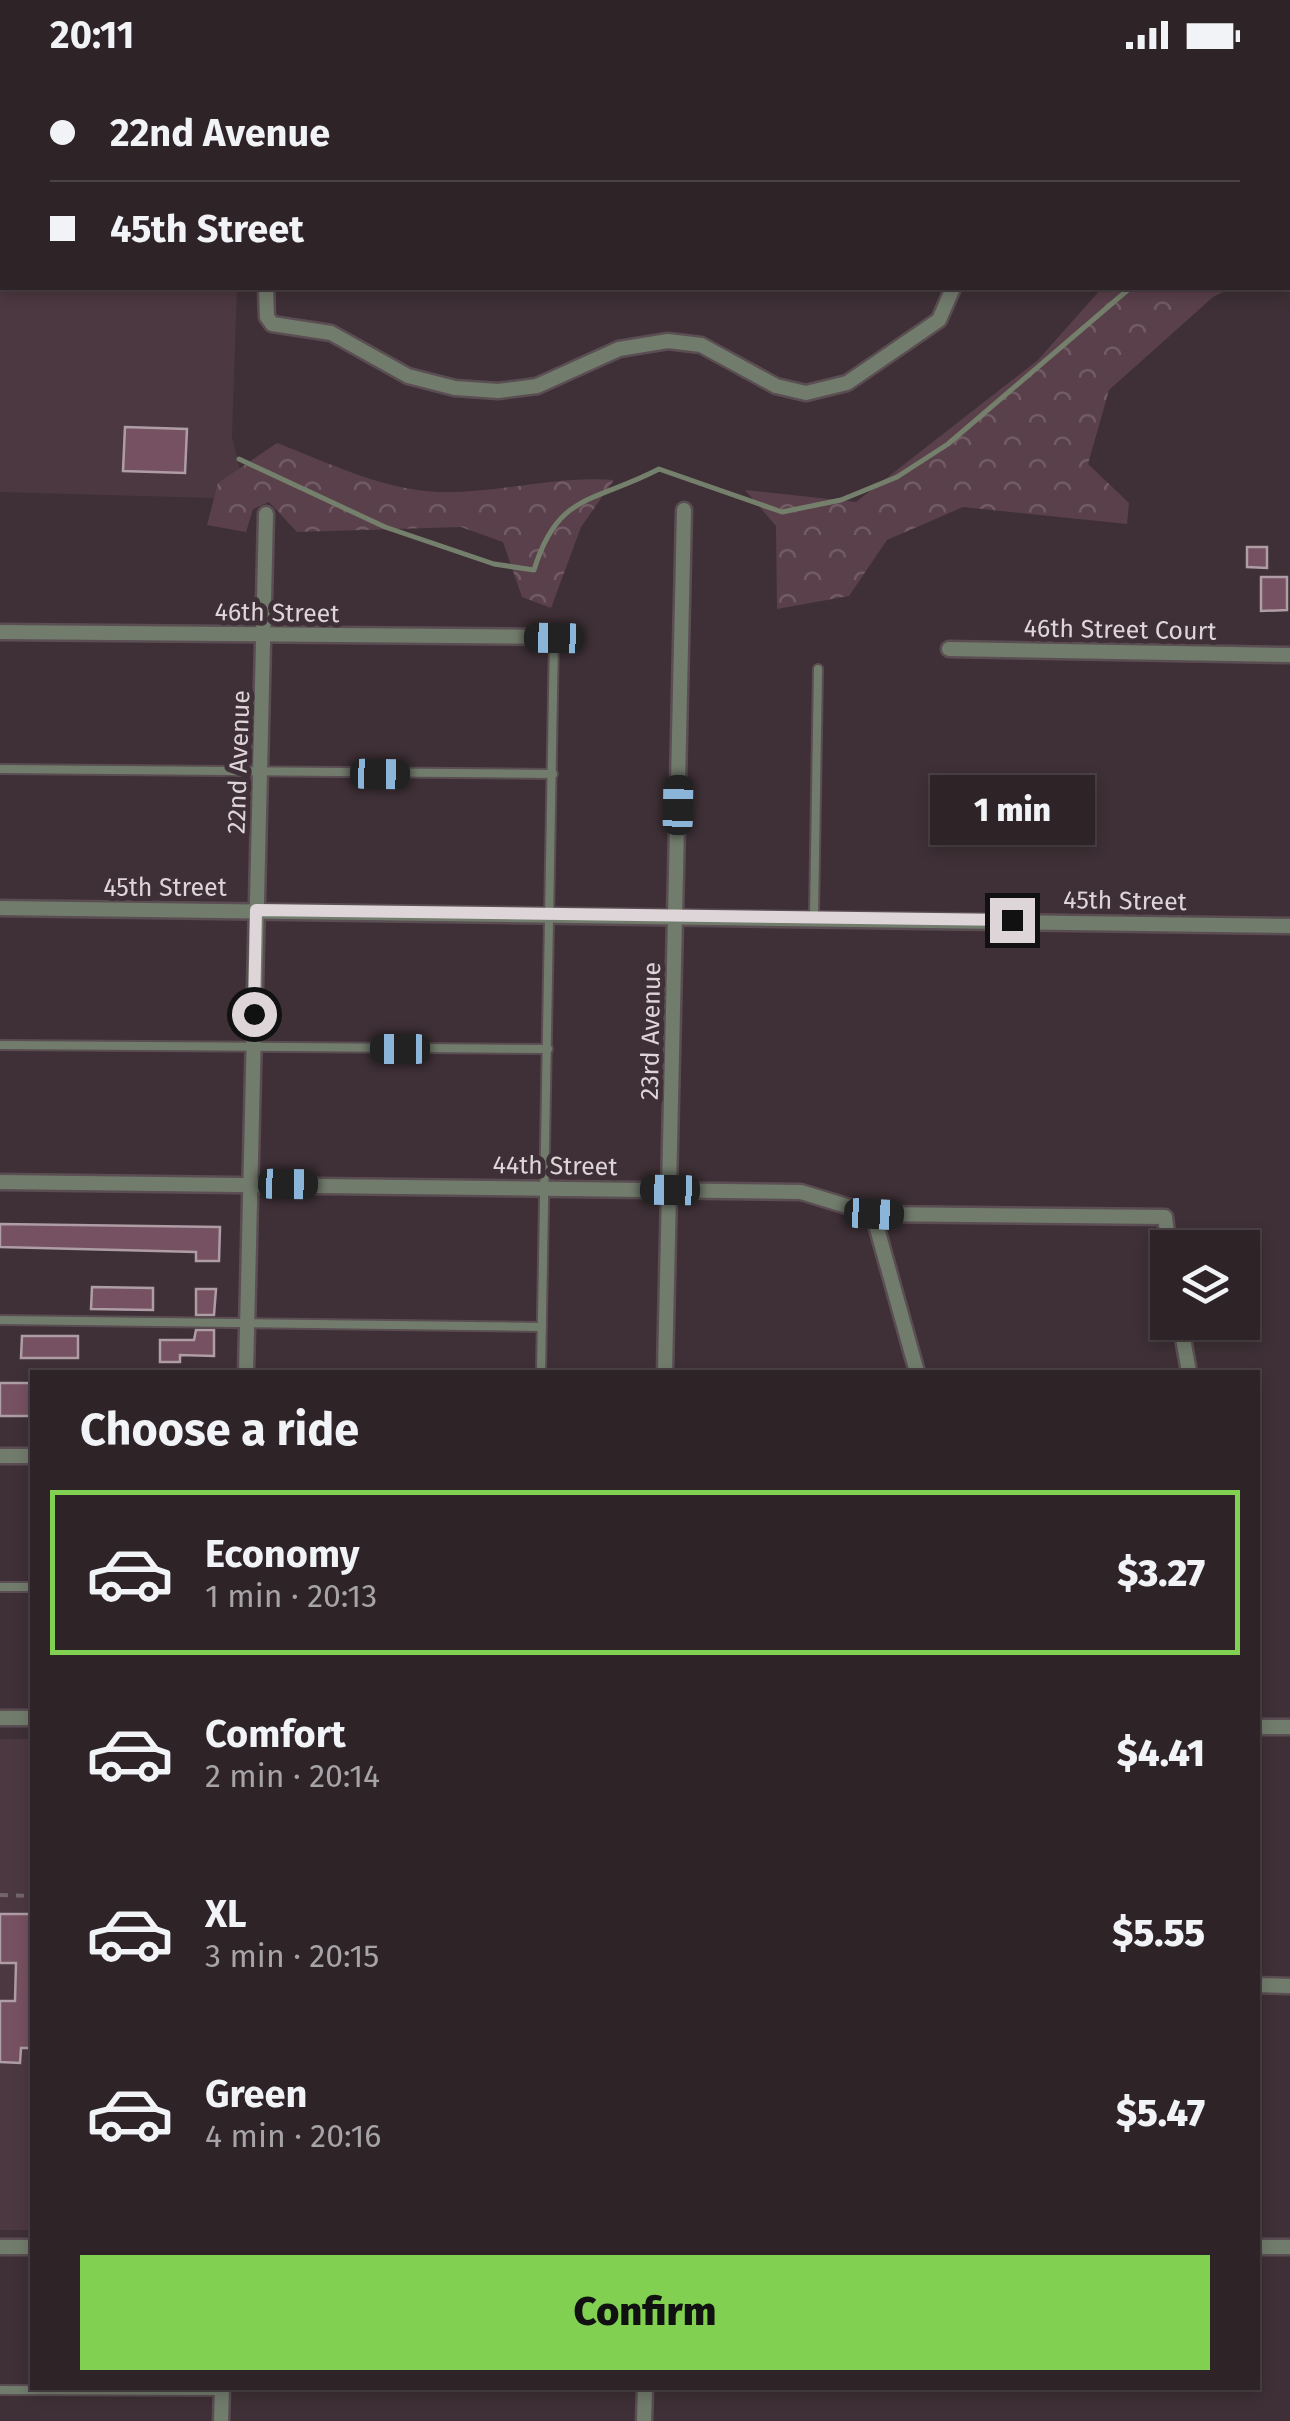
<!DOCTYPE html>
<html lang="en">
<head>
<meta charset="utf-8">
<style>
  :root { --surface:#2e2428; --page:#3a3034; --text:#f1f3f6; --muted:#a7a4a8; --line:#494145; --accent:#81d051 }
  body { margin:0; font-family:"Fira Sans",sans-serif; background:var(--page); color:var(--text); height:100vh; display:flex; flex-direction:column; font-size:38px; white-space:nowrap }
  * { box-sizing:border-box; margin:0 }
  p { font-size:32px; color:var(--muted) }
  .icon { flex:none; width:55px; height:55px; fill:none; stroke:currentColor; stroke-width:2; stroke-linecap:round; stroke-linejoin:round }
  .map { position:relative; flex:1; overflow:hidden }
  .side { position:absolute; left:30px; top:1300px; width:1230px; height:1020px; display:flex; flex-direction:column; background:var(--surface); border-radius:0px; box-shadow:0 5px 15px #0003,0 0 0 2px var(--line) }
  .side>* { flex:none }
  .hud { position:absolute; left:0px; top:0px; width:1290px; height:220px; box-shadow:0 5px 15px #0003,0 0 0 2px var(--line); display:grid; align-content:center; height:220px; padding:0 50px; background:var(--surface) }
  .controls { position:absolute; left:1150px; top:1160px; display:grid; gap:20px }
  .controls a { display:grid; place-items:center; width:110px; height:110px; border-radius:0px; background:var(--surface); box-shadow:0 5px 15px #0003,0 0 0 2px var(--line); font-size:50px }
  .end { position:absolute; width:45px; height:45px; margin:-22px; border:12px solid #ded5d9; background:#111; box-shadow:0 0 0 5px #111 }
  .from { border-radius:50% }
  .bubble { position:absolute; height:70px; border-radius:0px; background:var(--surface); box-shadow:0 5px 15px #0003,0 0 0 2px var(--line); font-size:32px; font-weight:800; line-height:70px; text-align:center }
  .car { position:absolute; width:30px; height:60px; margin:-30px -15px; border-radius:12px; box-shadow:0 0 8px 2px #0007; background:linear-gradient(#222 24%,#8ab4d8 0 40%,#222 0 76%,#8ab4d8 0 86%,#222 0) }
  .hud b { display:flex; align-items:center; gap:35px; height:95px; font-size:38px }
  .hud b+b { border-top:2px solid var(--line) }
  .hud i { width:25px; height:25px; background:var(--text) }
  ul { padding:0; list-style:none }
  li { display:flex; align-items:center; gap:30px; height:165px; margin:0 20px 15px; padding:0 30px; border:5px solid transparent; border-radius:0px }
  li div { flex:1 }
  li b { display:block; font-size:38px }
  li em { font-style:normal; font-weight:800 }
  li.on { border-color:var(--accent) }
  li>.icon { width:90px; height:90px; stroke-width:1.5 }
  h2 { padding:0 50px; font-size:45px; line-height:120px }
  .primary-button { display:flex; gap:20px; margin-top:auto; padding:20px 50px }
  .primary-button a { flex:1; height:115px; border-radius:0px; background:var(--accent); color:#111; font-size:40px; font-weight:800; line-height:115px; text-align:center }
  .status { display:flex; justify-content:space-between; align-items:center; height:70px; padding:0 50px; background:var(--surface); direction:ltr }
  .status svg { height:28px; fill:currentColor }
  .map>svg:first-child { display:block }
  .built { fill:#4c3840 }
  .forest { fill:url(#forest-crowns) }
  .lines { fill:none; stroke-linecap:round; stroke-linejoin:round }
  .stream { stroke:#75806c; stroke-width:5 }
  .building { fill:#765161; stroke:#ae9da4; stroke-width:2.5 }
  .lane-casing { stroke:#5b4e53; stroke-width:12 }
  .street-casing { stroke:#5b4e53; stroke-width:19 }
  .secondary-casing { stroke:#5b4e53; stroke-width:25 }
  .path { stroke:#72656b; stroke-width:4; stroke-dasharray:8 8; stroke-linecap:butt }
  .lane { stroke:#727c6d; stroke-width:8 }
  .street { stroke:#727c6d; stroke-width:14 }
  .secondary { stroke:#94a48d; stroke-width:20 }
  .route { stroke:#ded5d9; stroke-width:12 }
  .labels { text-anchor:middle; stroke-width:10; stroke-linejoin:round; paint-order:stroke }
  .street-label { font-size:25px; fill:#ded5d9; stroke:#3e3036 }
</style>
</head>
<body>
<div class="status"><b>20:11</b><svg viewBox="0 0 49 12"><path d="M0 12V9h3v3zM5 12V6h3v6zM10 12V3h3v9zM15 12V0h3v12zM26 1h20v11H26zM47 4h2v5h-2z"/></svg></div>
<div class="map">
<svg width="1290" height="2351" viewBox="0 0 1290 2351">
  <defs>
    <pattern id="forest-crowns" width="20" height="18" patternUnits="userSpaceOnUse" patternTransform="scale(2.5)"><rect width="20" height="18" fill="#5a404b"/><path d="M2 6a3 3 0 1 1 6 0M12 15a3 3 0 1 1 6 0" fill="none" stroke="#715b64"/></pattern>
  </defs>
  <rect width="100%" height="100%" fill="#3e3036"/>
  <!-- built -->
  <g class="built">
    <path d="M0,150l2,68h235l-5,149 15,62 -247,-7z"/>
    <rect x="0" y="1669" width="32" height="491"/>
  </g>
  <!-- forest -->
  <g class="forest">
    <path d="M1288,23l2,163 -2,1z"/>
    <path d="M1102,218h130l-19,9 -104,93 -21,74 41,39 -2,21 -164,-17 -76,33 -38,56 -72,13 -1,-83 -31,-36 111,12 182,-142z"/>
    <path d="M277,373c50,19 106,47 161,49 59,2 117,-17 176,-12l-33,47 -30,81 -29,-11 -19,-55 -42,-15 -164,5 -28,-30 -16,7 -7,23 -39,-7 11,-42z"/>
  </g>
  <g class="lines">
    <!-- stream -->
    <g class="stream">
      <path d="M1288,104l2,-1"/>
      <path d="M239,389l146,68 109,37 40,6c24,-78 60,-67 125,-101l123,43 59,-12 56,-23 51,-33 182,-156"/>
    </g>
  </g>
  <!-- building -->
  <g class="building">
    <path d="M125,357l62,2 -2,44 -62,-2z"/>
    <path d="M1247,477h20v21l-20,-1z"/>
    <path d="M1261,507h26v33l-26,1z"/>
    <path d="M0,1154l220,3 -1,34h-23v-9l-196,-5z"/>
    <path d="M92,1217l61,1v22l-62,-1z"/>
    <path d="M196,1219h20l-2,26h-18z"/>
    <path d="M196,1260h18v26l-34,-1v7h-20v-22h34z"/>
    <path d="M22,1266h56v22h-57z"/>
    <rect x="0" y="1313" width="32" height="33"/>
    <path d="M0,1844h32v134h-11l-1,15 -20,-1v-61h15l1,-38h-16z"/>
  </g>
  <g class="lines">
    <defs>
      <g id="lane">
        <path d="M32,2v-2"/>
        <path d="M0,174h2"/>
        <path d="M0,699l553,5"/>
        <path d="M814,846l4,-247"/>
        <path d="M0,975l548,4"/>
        <path d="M0,1250l542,7"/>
        <path d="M541,1302l13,-735"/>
        <path d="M0,1517h32"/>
        <path d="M0,2320l222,1"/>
      </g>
      <g id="street">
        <path d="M271,2v-2"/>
        <path d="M266,218l1,29 5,7 59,9 77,43 47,12 43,3 39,-5 82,-37 49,-8 33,4 75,41 30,7 41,-10 92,-63 14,-32"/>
        <path d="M0,562l554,5"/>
        <path d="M949,579l341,6"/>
        <path d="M0,838l1290,18"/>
        <path d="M0,1112l801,10 72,22 292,3 4,31"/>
        <path d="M873,1144l44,158"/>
        <path d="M1180,1252l9,50"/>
        <path d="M246,1302l20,-858"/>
        <path d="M665,1302l19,-862"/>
        <path d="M0,1386h32"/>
        <path d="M0,1648h32"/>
        <path d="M1258,1657h32"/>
        <path d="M1258,1915l32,1"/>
        <path d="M0,2177h32"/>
        <path d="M1258,2177h32"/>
        <path d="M221,2351l1,-33"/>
        <path d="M644,2351l1,-33"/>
      </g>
      <path id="secondary" d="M0,123h2"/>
    </defs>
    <!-- lane casing -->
    <use href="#lane" class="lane-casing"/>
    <!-- street casing -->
    <use href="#street" class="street-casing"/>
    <!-- secondary casing -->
    <use href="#secondary" class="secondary-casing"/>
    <!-- path -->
    <g class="path">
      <path d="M837,2l1,-2"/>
      <path d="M0,1825l32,1"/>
    </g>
    <!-- lane -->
    <use href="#lane" class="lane"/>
    <!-- street -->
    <use href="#street" class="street"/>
    <!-- secondary -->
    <use href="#secondary" class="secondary"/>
  </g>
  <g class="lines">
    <!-- route -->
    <path class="route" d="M254,944l2,-104 756,10"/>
  </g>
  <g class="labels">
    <!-- street labels -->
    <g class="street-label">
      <text transform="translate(277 542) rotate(1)" y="9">46th Street</text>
      <text transform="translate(1120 559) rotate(1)" y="9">46th Street Court</text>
      <text transform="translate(238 692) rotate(-88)" y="9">22nd Avenue</text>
      <text x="165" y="826">45th Street</text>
      <text transform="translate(1125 830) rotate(1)" y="9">45th Street</text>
      <text transform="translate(650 961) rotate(-89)" y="9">23rd Avenue</text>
      <text transform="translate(555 1095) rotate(1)" y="9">44th Street</text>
    </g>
  </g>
</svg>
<div class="controls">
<a><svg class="icon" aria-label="layers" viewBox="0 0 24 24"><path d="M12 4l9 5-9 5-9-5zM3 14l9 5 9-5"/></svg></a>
</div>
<i class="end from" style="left:254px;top:944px"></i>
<i class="end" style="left:1012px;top:850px"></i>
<div class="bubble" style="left:930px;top:705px;width:165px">1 min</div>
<i class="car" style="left:554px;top:568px;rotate:271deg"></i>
<i class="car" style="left:380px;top:704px;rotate:91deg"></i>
<i class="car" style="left:678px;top:735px;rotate:1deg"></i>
<i class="car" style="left:400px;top:979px;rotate:270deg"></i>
<i class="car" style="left:288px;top:1114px;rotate:91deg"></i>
<i class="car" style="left:670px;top:1120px;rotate:271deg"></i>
<i class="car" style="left:874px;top:1144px;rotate:93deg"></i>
<div class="hud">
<b><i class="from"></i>22nd Avenue</b>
<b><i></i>45th Street</b>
</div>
<section class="side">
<h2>Choose a ride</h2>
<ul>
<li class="on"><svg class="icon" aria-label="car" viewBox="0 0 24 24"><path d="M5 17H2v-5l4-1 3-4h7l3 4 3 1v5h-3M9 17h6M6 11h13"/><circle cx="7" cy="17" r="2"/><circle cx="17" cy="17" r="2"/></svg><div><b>Economy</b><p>1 min · 20:13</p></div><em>$3.27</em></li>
<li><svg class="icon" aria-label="car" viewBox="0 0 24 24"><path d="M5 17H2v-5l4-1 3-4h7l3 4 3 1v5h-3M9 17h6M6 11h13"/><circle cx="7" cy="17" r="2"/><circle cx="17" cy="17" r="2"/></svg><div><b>Comfort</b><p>2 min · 20:14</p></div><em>$4.41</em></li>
<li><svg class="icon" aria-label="car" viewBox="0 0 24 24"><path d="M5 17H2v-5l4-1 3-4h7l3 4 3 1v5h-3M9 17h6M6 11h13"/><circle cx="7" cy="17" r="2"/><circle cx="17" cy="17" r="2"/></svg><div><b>XL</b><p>3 min · 20:15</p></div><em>$5.55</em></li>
<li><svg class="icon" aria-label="car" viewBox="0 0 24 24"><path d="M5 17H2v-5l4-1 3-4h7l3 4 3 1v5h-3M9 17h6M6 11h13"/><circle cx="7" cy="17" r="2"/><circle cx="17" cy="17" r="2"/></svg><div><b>Green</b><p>4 min · 20:16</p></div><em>$5.47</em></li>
</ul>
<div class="primary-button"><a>Confirm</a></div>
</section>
</div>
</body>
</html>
